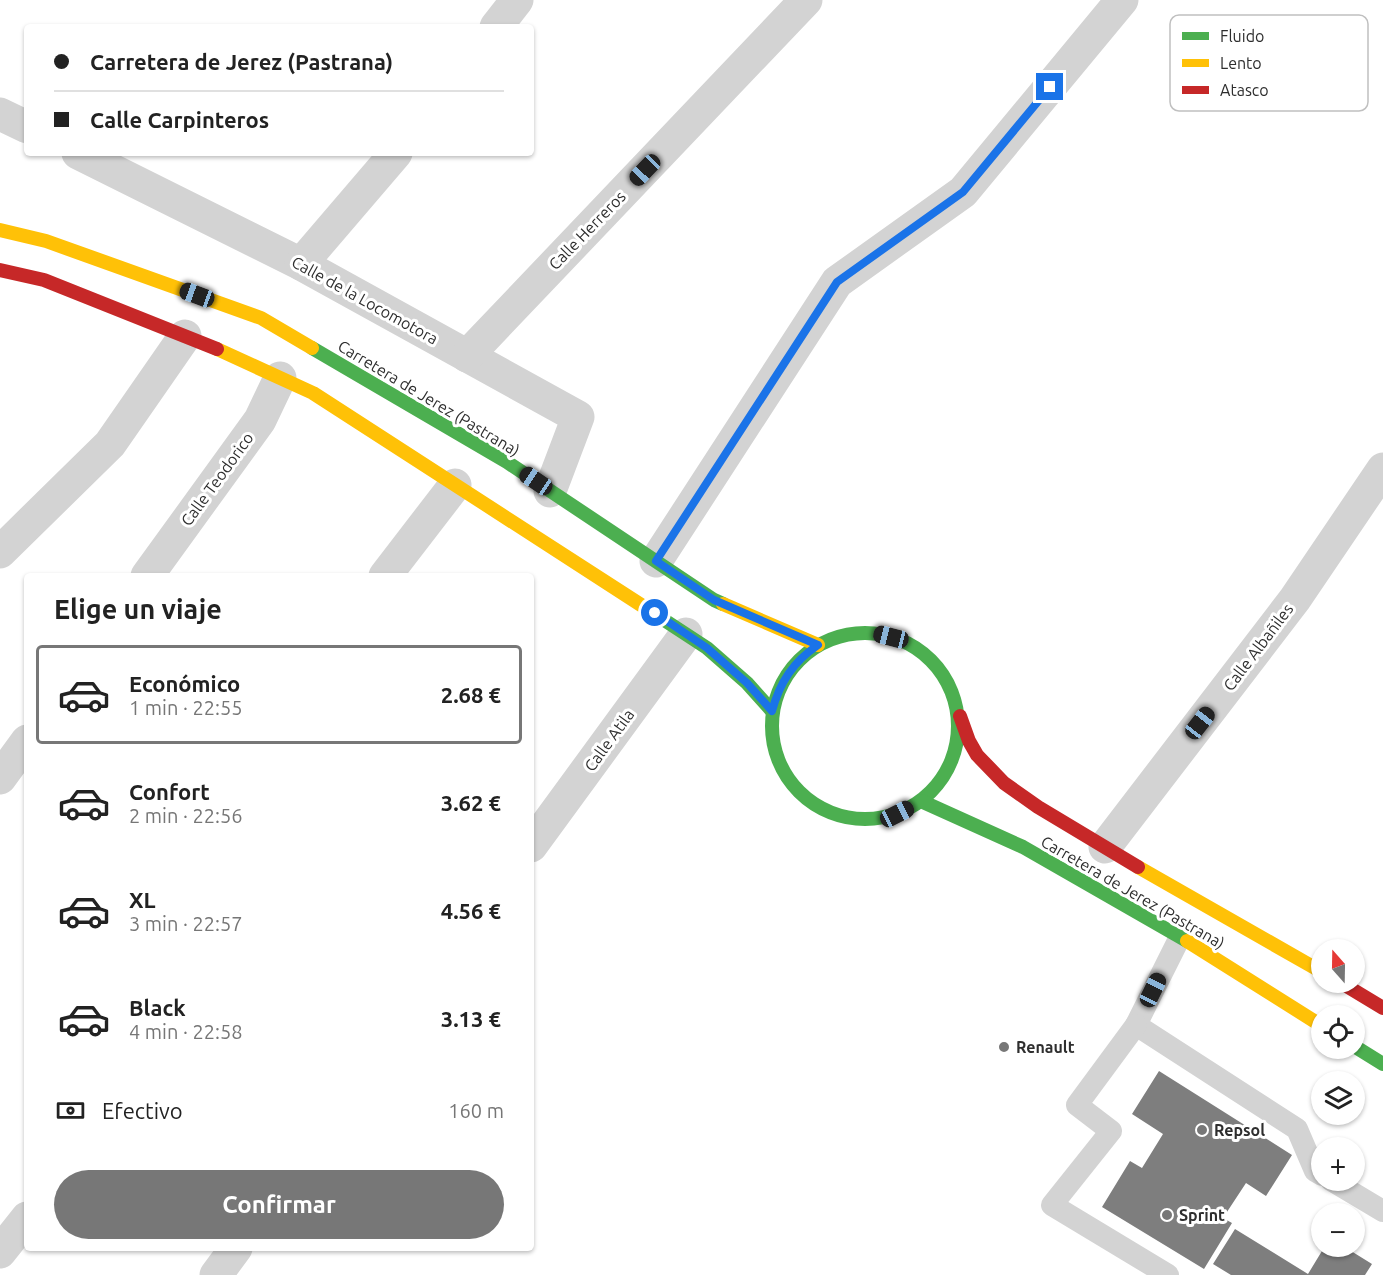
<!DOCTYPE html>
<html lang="es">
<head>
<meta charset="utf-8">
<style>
  :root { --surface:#fff; --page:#f2f2f2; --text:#222; --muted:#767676; --line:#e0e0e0; --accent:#777 }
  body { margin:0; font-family:Ubuntu,sans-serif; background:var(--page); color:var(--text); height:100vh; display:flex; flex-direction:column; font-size:22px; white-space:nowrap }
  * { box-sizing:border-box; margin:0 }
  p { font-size:20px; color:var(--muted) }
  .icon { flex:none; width:33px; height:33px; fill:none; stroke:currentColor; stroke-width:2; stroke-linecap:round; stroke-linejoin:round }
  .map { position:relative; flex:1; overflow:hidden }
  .sheet { position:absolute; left:24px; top:573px; width:510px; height:678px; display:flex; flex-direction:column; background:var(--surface); border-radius:6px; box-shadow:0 2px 4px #0004 }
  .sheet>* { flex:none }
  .top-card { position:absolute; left:24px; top:24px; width:510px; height:132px; border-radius:6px; box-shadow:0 2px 4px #0004; display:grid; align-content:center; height:132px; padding:0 30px; background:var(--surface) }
  .needle { width:39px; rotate:340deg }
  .controls { position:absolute; left:1311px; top:939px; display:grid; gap:12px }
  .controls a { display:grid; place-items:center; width:54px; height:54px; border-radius:50%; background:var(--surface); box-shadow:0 2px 4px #0004; font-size:30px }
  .end { position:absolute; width:27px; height:27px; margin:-14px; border:8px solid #1a73e8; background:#fff; box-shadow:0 0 0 3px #fff }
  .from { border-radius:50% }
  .car { position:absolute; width:18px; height:36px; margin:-18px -9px; border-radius:8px; box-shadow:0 0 4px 2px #0007; background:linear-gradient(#222 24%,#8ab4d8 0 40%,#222 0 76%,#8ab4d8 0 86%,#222 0) }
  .top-card b { display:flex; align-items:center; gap:21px; height:57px; font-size:22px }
  .top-card b+b { border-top:2px solid var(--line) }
  .top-card i { width:15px; height:15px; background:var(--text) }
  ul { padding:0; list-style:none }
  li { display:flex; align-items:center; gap:18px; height:99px; margin:0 12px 9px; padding:0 18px; border:3px solid transparent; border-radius:6px }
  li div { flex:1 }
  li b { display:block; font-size:22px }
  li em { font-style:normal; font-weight:700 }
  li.current { border-color:var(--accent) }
  li>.icon { width:54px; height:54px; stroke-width:1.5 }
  h2 { padding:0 30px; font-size:27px; line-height:72px }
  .pay { display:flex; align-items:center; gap:15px; height:66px; padding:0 30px; font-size:22px }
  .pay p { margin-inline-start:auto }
  .button { display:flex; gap:12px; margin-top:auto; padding:12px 30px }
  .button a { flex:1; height:69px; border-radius:36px; background:var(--accent); color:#fff; font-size:24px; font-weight:700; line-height:69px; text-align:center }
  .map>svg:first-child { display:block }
  .building { fill:#7e7e7e }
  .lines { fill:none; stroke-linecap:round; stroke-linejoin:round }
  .lane { stroke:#d3d3d3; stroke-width:22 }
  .street { stroke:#d3d3d3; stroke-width:33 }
  .fast { stroke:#4caf50; stroke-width:14 }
  .slow { stroke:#ffc107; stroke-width:14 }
  .jam { stroke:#c62828; stroke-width:14 }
  .route { stroke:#1a73e8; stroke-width:8 }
  .poi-dot { fill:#777; stroke:#fff; stroke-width:2 }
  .labels { text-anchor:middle; stroke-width:6; stroke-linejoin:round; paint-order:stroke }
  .street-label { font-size:16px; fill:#2e2e2e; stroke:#fff }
  .poi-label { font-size:16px; font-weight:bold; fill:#2e2e2e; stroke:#fff; text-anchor:start }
  .key { fill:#fff; stroke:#c0c0c0; stroke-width:1.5 }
  .key-label { font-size:16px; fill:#2e2e2e }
</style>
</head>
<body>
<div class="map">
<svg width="1383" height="1275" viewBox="0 0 1383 1275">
  <rect width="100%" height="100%" fill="#fff"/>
  <!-- building -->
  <g class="building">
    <path d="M1159,1071l133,84 -26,41 -20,-13 -23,35 9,5 -28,46 -102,-62 28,-46 12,7 21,-34 -31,-20z"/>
    <path d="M1235,1229l73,45 17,-28h18l29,18 -7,11h-134l-18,-11z"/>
  </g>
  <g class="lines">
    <!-- lane -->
    <g class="lane">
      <path d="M1180,937l-44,88 161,104 18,42 7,4"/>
      <path d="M1136,1025l-59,80 34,26 -59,74 116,70"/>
      <path d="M1331,1180l52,31"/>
    </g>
    <!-- street -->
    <g class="street">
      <path d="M496,27l21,-27"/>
      <path d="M0,114l27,13"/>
      <path d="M78,153l223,111 277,153 -28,74"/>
      <path d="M301,264l95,-111"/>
      <path d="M467,356l339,-356"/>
      <path d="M0,552l110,-108 75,-108"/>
      <path d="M656,561l181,-279 126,-90 159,-192"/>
      <path d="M147,576l113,-156 20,-42"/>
      <path d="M385,576l70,-91"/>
      <path d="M0,778l27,-37"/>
      <path d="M531,846l155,-212"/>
      <path d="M1105,847l190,-248 88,-130"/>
      <path d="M0,1252l27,-34"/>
      <path d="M216,1275l20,-27"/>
    </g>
    <!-- fast -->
    <g class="fast">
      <path d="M312,348l195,114 207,138 9,4"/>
      <path d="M655,614l52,34 40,35 25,28"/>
      <circle cx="865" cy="726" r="93"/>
      <path d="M921,801l102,46 164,94"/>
      <path d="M1354,1046l29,18"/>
    </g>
    <!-- slow -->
    <g class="slow">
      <path d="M0,230l46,11 215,77 51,30"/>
      <path d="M217,349l96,44 342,221"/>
      <path d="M723,604l95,41"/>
      <path d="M1138,867l184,105"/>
      <path d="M1187,941l135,85"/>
    </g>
    <!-- jam -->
    <g class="jam">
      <path d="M0,270l44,10 173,69"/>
      <path d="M960,716l9,25 8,14 27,28 34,24 100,60"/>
      <path d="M1340,982l43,26"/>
    </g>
  </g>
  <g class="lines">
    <!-- route -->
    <path class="route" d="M655,613l52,35 40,35 25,28c8,-29 21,-49 46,-66l-104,-45 -58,-39 181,-279 126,-90 87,-105"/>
  </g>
  <!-- markers -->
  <g class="poi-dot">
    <circle cx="1004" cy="1047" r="6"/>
    <circle cx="1202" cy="1130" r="6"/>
    <circle cx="1167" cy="1215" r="6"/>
  </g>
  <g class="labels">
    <!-- street labels -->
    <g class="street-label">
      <text transform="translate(587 230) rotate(-46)" y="6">Calle Herreros</text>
      <text transform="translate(365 300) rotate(29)" y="6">Calle de la Locomotora</text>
      <text transform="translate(429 398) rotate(31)" y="6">Carretera de Jerez (Pastrana)</text>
      <text transform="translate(217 479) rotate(-54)" y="6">Calle Teodorico</text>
      <text transform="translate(1258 647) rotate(-53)" y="6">Calle Albañiles</text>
      <text transform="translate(609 740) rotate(-54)" y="6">Calle Atila</text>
      <text transform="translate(1133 892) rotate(30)" y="6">Carretera de Jerez (Pastrana)</text>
    </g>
    <!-- poi labels -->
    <g class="poi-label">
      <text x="1016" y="1053">Renault</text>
      <text x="1214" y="1136">Repsol</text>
      <text x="1179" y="1221">Sprint</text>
    </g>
  </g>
  <!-- legend -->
  <rect x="1170" y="15" width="198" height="96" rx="9" class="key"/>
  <rect x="1182" y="32" width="27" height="8" fill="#4caf50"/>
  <rect x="1182" y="59" width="27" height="8" fill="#ffc107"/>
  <rect x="1182" y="86" width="27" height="8" fill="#c62828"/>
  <g class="key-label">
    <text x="1220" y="42">Fluido</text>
    <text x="1220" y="69">Lento</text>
    <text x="1220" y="96">Atasco</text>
  </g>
</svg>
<div class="controls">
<a><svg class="needle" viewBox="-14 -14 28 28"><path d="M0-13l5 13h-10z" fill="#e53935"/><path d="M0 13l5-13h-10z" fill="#767676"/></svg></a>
<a><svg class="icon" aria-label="locate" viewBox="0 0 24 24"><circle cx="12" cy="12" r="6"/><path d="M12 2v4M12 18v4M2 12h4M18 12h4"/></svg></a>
<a><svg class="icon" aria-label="layers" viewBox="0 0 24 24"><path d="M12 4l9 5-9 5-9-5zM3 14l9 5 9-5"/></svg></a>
<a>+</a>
<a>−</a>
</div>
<i class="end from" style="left:655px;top:613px"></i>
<i class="end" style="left:1050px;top:87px"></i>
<i class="car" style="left:645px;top:170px;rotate:224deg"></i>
<i class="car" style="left:197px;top:295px;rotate:290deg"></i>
<i class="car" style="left:536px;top:481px;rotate:304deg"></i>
<i class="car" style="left:891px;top:637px;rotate:284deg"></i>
<i class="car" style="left:1200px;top:723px;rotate:38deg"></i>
<i class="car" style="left:897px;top:814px;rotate:63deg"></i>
<i class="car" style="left:1153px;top:990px;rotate:26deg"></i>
<div class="top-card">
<b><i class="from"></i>Carretera de Jerez (Pastrana)</b>
<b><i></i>Calle Carpinteros</b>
</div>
<section class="sheet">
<h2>Elige un viaje</h2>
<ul>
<li class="current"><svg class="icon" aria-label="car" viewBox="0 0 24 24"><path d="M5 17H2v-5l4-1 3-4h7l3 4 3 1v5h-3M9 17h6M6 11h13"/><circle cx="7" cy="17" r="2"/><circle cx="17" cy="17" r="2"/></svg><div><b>Económico</b><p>1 min · 22:55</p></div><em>2.68 €</em></li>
<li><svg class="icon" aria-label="car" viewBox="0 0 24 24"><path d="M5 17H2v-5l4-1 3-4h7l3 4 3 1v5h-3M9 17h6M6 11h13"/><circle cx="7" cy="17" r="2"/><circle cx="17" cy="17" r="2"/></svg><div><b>Confort</b><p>2 min · 22:56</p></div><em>3.62 €</em></li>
<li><svg class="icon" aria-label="car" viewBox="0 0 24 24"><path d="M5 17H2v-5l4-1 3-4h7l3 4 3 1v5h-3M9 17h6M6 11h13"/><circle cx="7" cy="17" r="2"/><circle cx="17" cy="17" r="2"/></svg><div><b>XL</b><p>3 min · 22:57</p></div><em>4.56 €</em></li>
<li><svg class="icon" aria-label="car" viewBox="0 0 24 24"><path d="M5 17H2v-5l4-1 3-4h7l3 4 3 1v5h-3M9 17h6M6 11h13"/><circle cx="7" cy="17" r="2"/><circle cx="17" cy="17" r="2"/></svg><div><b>Black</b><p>4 min · 22:58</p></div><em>3.13 €</em></li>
</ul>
<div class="pay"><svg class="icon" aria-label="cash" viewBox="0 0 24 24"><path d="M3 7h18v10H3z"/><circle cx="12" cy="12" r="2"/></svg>Efectivo<p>160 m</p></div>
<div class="button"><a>Confirmar</a></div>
</section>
</div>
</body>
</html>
